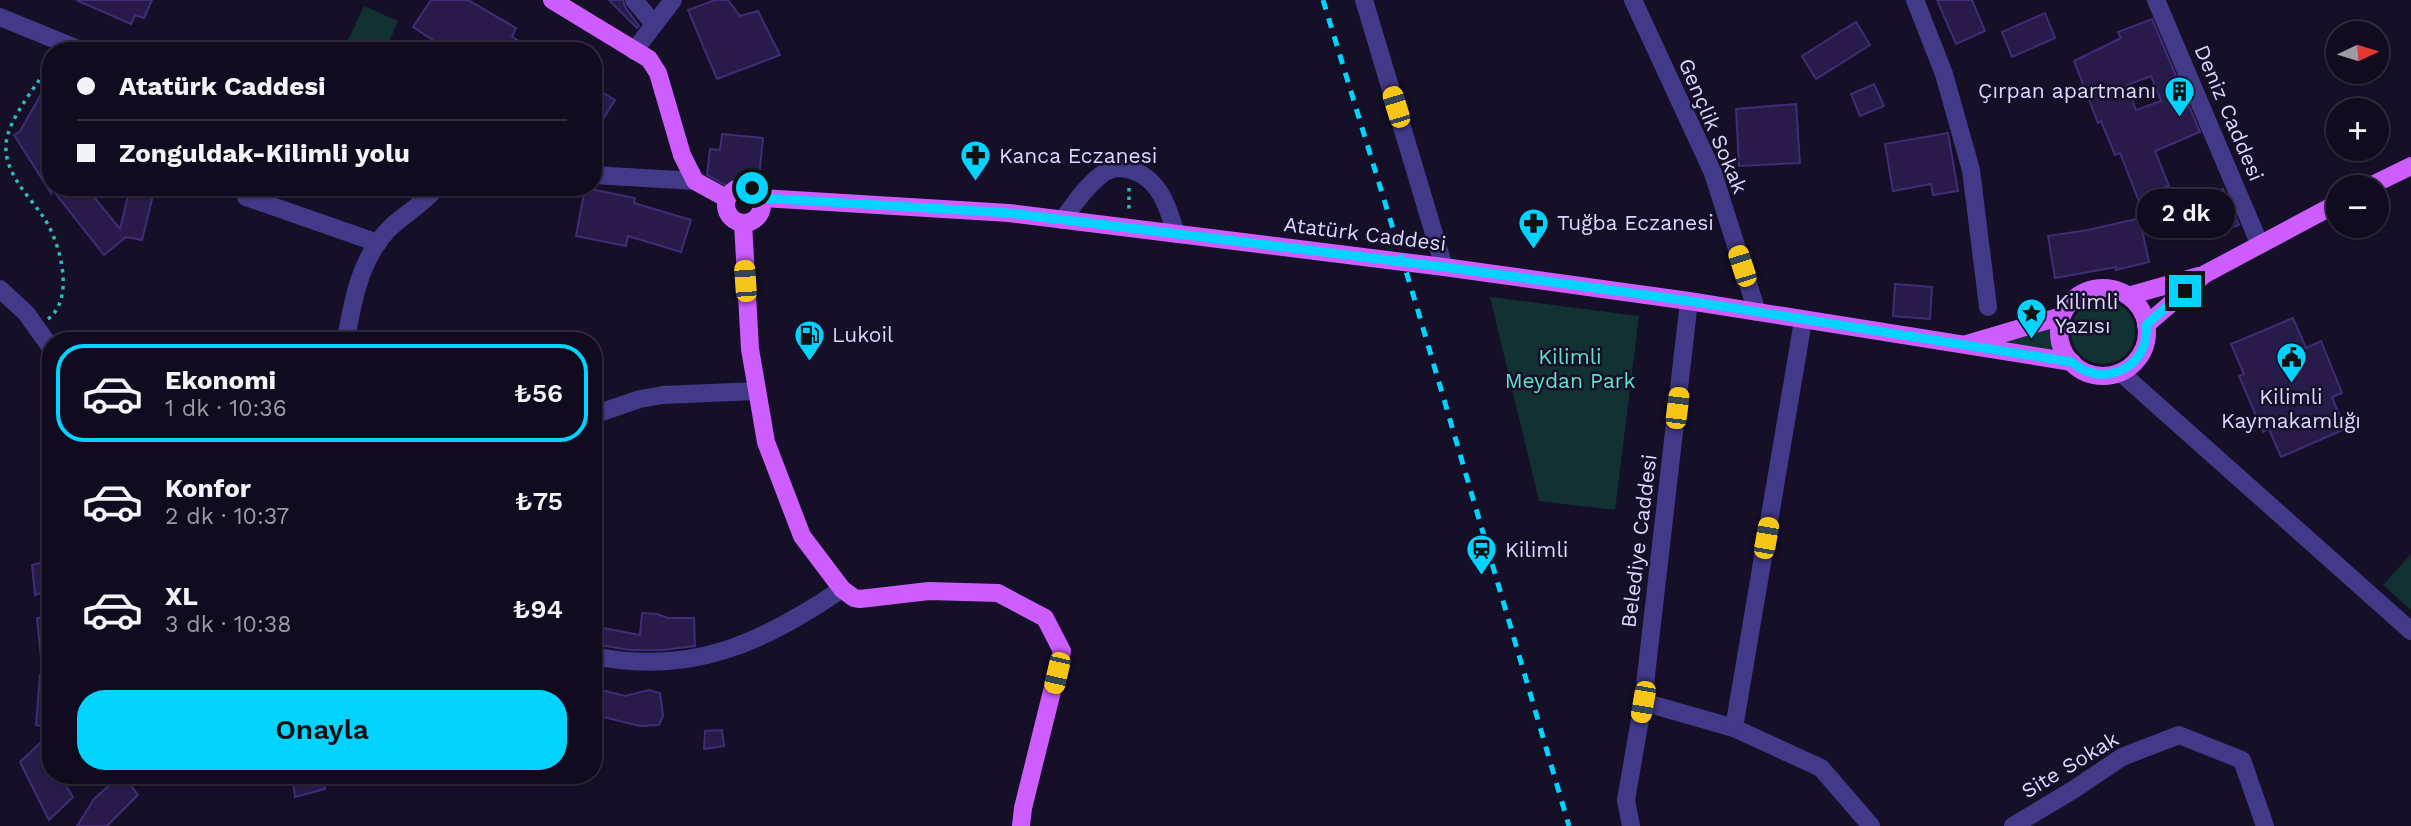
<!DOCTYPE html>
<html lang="tr">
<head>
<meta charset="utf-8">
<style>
  :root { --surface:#100b1e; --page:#191427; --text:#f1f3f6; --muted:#9c9ba4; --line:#302b3c; --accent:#02d3ff }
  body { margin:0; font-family:"Work Sans",sans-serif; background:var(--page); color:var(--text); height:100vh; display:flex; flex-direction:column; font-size:26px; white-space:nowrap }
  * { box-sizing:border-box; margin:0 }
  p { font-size:23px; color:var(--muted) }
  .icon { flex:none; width:38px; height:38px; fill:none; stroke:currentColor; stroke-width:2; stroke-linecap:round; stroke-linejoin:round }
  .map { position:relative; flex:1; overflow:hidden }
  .panel { position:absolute; left:42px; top:332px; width:560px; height:452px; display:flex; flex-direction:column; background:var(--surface); border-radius:28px; box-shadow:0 2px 5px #0004,0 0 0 2px var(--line) }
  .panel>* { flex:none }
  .hud { position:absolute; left:42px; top:42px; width:560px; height:154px; border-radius:28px; box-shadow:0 2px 5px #0004,0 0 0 2px var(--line); display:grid; align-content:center; height:154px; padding:0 35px; background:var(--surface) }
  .needle { width:46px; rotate:86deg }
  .fabs { position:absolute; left:2326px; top:21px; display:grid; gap:14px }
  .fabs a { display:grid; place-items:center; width:63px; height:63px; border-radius:50%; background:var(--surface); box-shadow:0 2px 5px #0004,0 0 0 2px var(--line); font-size:35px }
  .end { position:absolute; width:32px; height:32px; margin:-16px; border:9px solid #02d3ff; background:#111; box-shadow:0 0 0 4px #111 }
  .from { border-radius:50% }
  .bubble { position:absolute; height:49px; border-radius:24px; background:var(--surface); box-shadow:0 2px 5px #0004,0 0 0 2px var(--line); font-size:23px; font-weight:600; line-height:49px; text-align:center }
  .car { position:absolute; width:21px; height:42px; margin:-21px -10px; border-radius:9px; box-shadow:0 0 5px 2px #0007; background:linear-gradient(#f5c518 24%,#345 0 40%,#f5c518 0 76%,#345 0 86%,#f5c518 0) }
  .hud b { display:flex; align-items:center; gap:24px; height:66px; font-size:26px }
  .hud b+b { border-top:2px solid var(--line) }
  .hud i { width:18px; height:18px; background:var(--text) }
  ul { padding:12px 0 0; list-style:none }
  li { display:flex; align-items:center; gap:21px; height:98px; margin:0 14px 10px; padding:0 21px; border:4px solid transparent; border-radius:28px }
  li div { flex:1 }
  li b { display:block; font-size:26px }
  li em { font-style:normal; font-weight:600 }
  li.active { border-color:var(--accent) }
  li>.icon { width:63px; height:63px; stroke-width:1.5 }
  .primary-button { display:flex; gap:14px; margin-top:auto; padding:14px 35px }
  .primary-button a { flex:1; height:80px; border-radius:28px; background:var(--accent); color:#111; font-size:28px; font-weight:600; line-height:80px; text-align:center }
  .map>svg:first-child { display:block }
  .green { fill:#123132 }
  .building { fill:#281b49; stroke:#402c76; stroke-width:2; fill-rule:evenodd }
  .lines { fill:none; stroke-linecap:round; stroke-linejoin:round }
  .path { stroke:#2dbabc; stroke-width:3.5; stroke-dasharray:3.5 5; stroke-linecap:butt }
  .minor { stroke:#423988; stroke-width:18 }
  .major { stroke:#ce5dff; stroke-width:18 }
  .rail { stroke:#02d3ff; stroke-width:5; stroke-dasharray:10 9; stroke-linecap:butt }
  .route { stroke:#02d3ff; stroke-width:9 }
  .labels { text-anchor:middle; stroke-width:5; stroke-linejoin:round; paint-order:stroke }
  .poi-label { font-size:21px; fill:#ded6ff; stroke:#150f28; text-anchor:start }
  .street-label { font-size:21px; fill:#ded6ff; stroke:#150f28 }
  .park-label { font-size:21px; fill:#5fe3cb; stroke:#150f28 }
</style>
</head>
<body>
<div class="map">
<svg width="2411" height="826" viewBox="0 0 2411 826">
  <rect width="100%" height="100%" fill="#150f28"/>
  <!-- green -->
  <g class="green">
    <path d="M364,6l34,15 -13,30h-42z"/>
    <path d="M1490,297l149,19 -24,194 -76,-9z"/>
    <circle cx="2103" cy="332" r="32"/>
    <path d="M2053,324l-1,14 7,19 -89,-12z"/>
    <path d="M2411,554v56l-28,-25z"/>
  </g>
  <!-- building -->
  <g class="building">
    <path d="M76,0h76l-8,18 -9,-3 -4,9z"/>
    <path d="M431,0h37l48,28 -4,9 25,14h-80l-13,-8 -2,3 -29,-19z"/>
    <path d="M609,0h14l2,7 14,19 -2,2z"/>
    <path d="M715,0h13l12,16 18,-5 22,44 -63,24 -29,-69z"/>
    <path d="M1937,0h35l13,31 -29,13z"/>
    <path d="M2045,13l10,25 -43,19 -10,-25z"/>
    <path d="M2152,19l48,113 -45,19 14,35 -4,1 11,30 -34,13 7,32 -33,8v-3l-61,11 -7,-42 40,-6 57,-13 -25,-64 -5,2 -14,-34 -3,2 -24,-62 47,-23 -3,-6zM2151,76l10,25 -25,9 -9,-25z"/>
    <path d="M1856,22l14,23 -54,34 -14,-23z"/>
    <path d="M51,77v110h35l34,42 10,-42h25l-13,53 -16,-3 -22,18 -53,-67v5l-37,-58 6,-4z"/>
    <path d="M1874,84l10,22 -24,10 -9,-22z"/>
    <path d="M593,87l22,13 -22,35z"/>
    <path d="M1796,104l4,59 -61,3 -3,-57z"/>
    <path d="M1948,133l10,58 -25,4 -2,-11 -38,7 -8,-47z"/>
    <path d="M722,134l41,4 -5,49 -6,4 -2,6 -13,-2 -6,-7 -24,-13 3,-26 10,1z"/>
    <path d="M585,188l50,10 -1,5 57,17 -10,32 -53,-16 -2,10 -50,-10z"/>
    <path d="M2223,189l16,36 -28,10 -13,-37z"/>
    <path d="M1895,284l37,3 -2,32 -37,-3z"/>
    <path d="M2293,318l13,30 15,-7 21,52 -10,4 13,32 -64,28 -12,-28 -6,3 -24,-56 5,-2 -13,-30z"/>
    <path d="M51,560v30l-16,5 -3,-30z"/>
    <path d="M642,613l15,1 11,4h26l1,28 -33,4h-32l-31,-5 4,-17 37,7z"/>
    <path d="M51,616v41l-10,1 -4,-40z"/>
    <path d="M40,675l11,1v52l-15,-3z"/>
    <path d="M602,690l23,6 24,-6 11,3 3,23 -4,9 -19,1 -41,-10z"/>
    <path d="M722,730l2,16 -20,3 1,-18z"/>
    <path d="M40,743l11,18v14h8l14,22 -24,23 -29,-58z"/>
    <path d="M121,775h2l15,20 -31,31h-30l17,-27z"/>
    <path d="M292,775h31l2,14 -30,8z"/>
  </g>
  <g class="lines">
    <!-- path -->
    <g class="path">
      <path d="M1129,188v24"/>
      <path d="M48,319c28,-21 12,-79 -6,-104 -15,-21 -38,-43 -36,-71 2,-25 31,-59 45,-81"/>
    </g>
    <!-- minor -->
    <g class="minor">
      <path d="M634,0l20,24"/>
      <path d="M1364,0l80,267"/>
      <path d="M1633,0l80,173 44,139"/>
      <path d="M1915,0l29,74 27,96 17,137"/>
      <path d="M2156,0l104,245"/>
      <path d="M0,17l83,34"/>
      <path d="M634,51l39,-51"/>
      <path d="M593,175l102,6"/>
      <path d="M249,187l-3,10 132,46"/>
      <path d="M1062,220c12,-15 23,-33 39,-45 7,-6 16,-8 25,-6 33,6 42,38 50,65"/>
      <path d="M0,289l26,24 25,35"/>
      <path d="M346,339c7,-40 15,-84 46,-113 15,-13 33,-24 45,-39"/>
      <path d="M2120,372l291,259"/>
      <path d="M593,415l47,-16 23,-4 94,-4"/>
      <path d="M593,656c99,20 169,-13 249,-67"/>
      <path d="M1643,702l91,26 87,40 50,58"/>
      <path d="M1734,728l69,-407"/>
      <path d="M1631,826l-5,-26 17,-98 46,-401"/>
      <path d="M2013,826l60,-36 49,-33 57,-22 63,25 23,66"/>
    </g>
    <!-- major -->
    <g class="major">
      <path d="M552,0l97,59 9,14 24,82 13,26 31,17"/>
      <circle cx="744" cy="205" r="18"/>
      <path d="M2368,187l43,-21"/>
      <path d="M761,198l248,15 435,54 245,34 383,61"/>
      <path d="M743,223l7,126 16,93 36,94 40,53 12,9 6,1 69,-8 69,2 47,25 17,33 -39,157 -2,18"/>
      <circle cx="2103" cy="332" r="44"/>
      <path d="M2128,296l71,-20"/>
      <path d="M2146,325l59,-51 133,-71"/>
      <path d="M1967,344l95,-28"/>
    </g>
    <!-- rail -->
    <path class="rail" d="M1323,0l93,304 153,522"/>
  </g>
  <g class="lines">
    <!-- route -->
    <path class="route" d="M752,188l9,10 248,15 435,54 245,34 383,61c30,28 79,5 74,-37l39,-34"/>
  </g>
  <!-- icons -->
  <defs>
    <symbol id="building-pin" viewBox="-11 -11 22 30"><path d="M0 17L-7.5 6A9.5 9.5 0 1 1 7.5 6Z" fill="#02d3ff" stroke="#150f28"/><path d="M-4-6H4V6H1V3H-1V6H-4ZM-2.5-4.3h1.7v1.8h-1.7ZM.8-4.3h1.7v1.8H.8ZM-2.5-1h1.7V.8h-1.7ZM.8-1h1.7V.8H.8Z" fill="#111"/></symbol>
    <symbol id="pharmacy-pin" viewBox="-11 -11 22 30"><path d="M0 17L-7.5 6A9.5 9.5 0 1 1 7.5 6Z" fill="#02d3ff" stroke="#150f28"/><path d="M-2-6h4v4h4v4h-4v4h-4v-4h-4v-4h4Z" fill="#111"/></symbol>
    <symbol id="sight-pin" viewBox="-11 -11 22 30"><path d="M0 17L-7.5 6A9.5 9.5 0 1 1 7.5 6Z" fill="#02d3ff" stroke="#150f28"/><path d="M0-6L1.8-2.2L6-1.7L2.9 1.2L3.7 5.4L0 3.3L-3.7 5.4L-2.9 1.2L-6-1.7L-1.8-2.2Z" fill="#111"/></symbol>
    <symbol id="fuel-pin" viewBox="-11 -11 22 30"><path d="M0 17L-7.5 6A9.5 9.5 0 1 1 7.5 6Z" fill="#02d3ff" stroke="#150f28"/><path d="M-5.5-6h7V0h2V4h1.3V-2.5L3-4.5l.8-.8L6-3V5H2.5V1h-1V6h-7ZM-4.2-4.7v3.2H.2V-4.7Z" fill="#111"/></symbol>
    <symbol id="civic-pin" viewBox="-11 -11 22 30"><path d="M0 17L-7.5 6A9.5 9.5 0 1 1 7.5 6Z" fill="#02d3ff" stroke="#150f28"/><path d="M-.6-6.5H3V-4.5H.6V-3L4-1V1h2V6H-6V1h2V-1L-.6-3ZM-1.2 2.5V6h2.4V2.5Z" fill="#111"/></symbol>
    <symbol id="station-pin" viewBox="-11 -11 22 30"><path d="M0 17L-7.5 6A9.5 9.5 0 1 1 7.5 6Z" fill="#02d3ff" stroke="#150f28"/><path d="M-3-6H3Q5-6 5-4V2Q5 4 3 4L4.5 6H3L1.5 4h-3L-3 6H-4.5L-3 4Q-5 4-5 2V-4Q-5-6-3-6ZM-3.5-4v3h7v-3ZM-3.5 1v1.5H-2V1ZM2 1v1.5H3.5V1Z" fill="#111"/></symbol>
  </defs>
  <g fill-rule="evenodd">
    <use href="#building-pin" x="2162" y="74" width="35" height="47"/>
    <use href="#pharmacy-pin" x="958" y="138" width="35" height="47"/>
    <use href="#pharmacy-pin" x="1516" y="206" width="35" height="47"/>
    <use href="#sight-pin" x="2014" y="296" width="35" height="47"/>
    <use href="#fuel-pin" x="792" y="318" width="35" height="47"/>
    <use href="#civic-pin" x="2274" y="340" width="35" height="47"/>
    <use href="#station-pin" x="1464" y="532" width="35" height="47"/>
  </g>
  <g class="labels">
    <!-- poi labels -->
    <g class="poi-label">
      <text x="2156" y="98" text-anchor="end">Çırpan apartmanı</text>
      <text x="999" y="163">Kanca Eczanesi</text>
      <text x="1557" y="230">Tuğba Eczanesi</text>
      <text x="2055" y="309">Kilimli<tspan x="2055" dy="24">Yazısı</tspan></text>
      <text x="832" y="342">Lukoil</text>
      <text x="2291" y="404" text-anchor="middle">Kilimli<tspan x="2291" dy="24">Kaymakamlığı</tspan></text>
      <text x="1505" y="557">Kilimli</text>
    </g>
    <!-- street labels -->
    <g class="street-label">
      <text transform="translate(2229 113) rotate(67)" y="7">Deniz Caddesi</text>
      <text transform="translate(1713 126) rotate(67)" y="7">Gençlik Sokak</text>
      <text transform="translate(1365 234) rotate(7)" y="7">Atatürk Caddesi</text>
      <text transform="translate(1639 541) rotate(-83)" y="7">Belediye Caddesi</text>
      <text transform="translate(2070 765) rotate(-31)" y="7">Site Sokak</text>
    </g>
    <!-- park labels -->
    <g class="park-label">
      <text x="1570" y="364">Kilimli<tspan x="1570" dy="24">Meydan Park</tspan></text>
    </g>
  </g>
</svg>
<div class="fabs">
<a><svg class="needle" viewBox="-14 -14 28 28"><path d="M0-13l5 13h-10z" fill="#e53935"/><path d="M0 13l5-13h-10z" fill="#9c9ba4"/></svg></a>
<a>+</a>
<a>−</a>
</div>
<i class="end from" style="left:752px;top:188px"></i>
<i class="end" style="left:2185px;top:291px"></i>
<div class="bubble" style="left:2137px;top:189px;width:98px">2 dk</div>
<i class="car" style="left:1396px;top:107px;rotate:343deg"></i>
<i class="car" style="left:1742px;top:266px;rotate:342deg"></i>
<i class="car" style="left:745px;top:281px;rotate:356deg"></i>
<i class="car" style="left:1677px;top:408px;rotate:7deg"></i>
<i class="car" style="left:1766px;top:538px;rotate:10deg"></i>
<i class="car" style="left:1057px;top:673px;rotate:193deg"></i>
<i class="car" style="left:1643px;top:702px;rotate:190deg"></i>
<div class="hud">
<b><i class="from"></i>Atatürk Caddesi</b>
<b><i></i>Zonguldak-Kilimli yolu</b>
</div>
<section class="panel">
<ul>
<li class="active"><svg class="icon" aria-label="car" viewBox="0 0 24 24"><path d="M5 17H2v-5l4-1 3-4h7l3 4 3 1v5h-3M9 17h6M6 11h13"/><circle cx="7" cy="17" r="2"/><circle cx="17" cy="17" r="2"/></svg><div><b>Ekonomi</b><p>1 dk · 10:36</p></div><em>₺56</em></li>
<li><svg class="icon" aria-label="car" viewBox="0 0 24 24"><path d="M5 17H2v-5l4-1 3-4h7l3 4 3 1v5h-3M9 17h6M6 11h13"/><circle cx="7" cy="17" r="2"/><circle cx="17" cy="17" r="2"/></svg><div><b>Konfor</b><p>2 dk · 10:37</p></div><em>₺75</em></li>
<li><svg class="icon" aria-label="car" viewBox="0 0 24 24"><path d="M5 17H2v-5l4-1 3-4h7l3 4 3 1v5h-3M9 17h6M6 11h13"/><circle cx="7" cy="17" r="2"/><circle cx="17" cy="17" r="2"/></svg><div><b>XL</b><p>3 dk · 10:38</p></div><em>₺94</em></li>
</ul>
<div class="primary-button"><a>Onayla</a></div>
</section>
</div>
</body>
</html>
